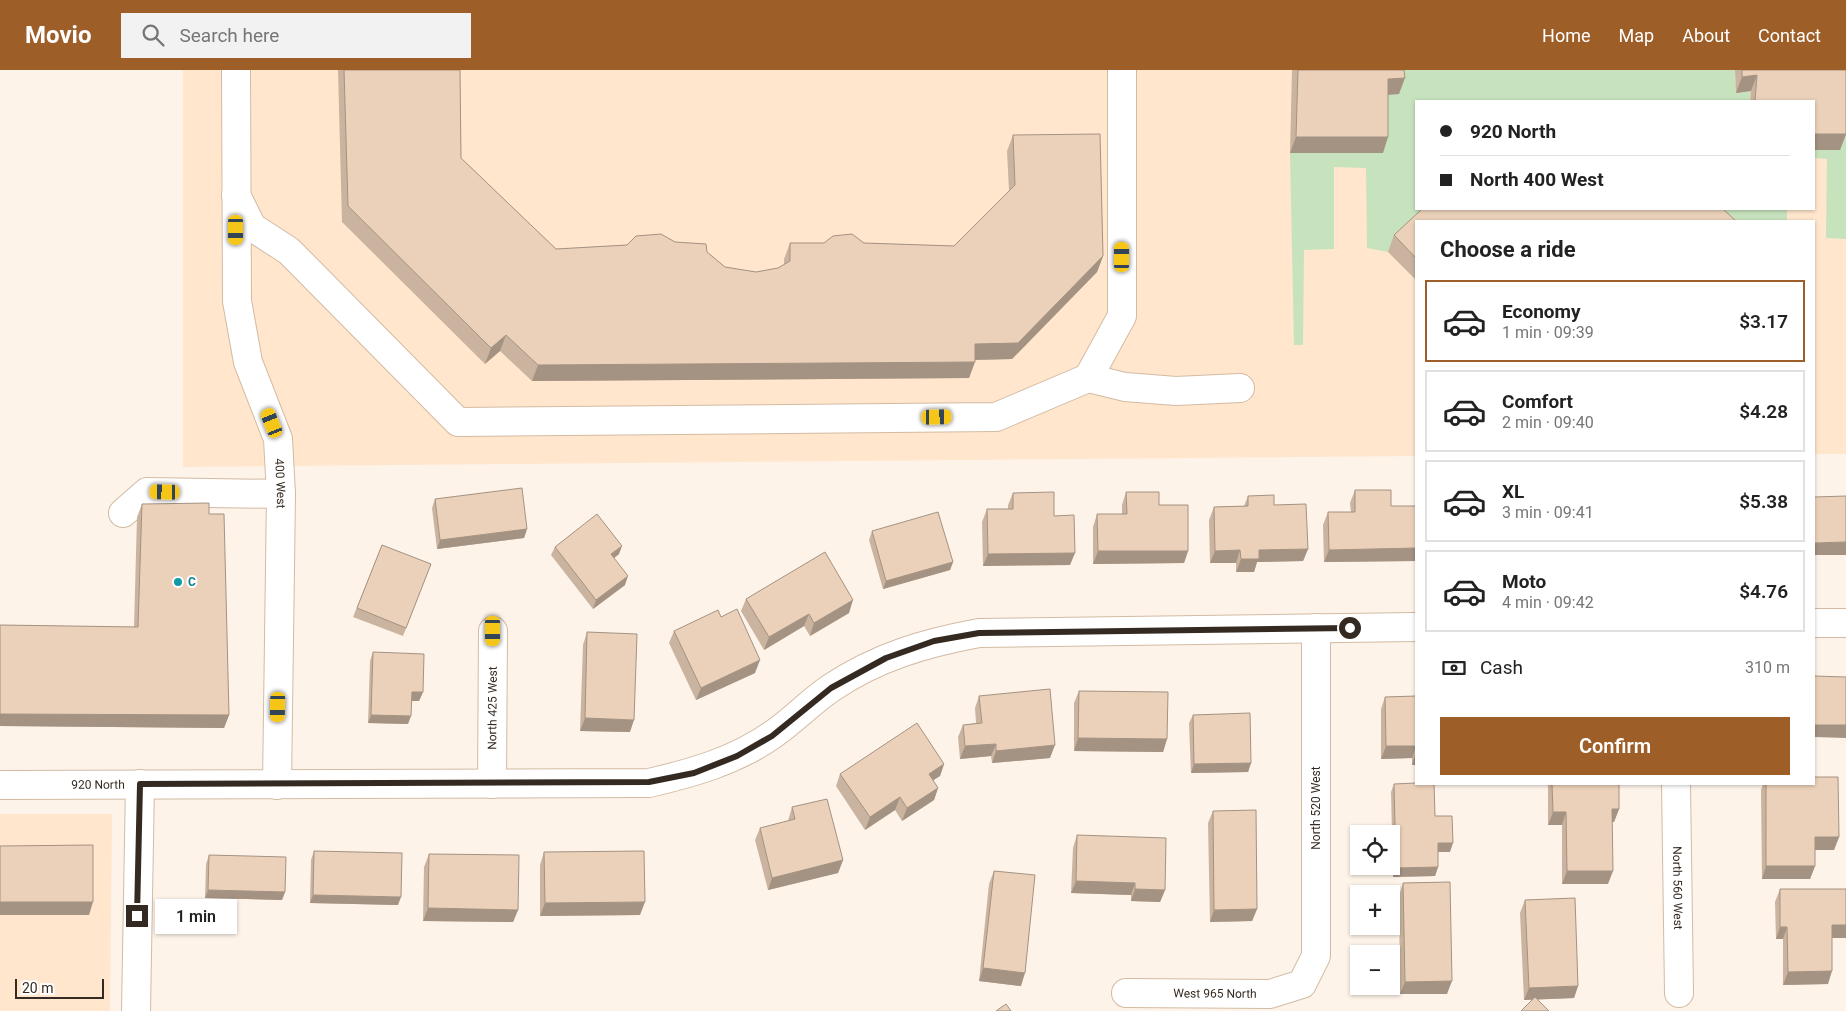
<!DOCTYPE html>
<html lang="en">
<head>
<meta charset="utf-8">
<style>
  :root { --surface:#fff; --page:#f2f2f2; --text:#222; --muted:#767676; --line:#e0e0e0; --accent:#9e5e27 }
  body { margin:0; font-family:Roboto,sans-serif; background:var(--page); color:var(--text); height:100vh; display:flex; flex-direction:column; font-size:19px; white-space:nowrap }
  * { box-sizing:border-box; margin:0 }
  p { font-size:16px; color:var(--muted) }
  .icon { flex:none; width:28px; height:28px; fill:none; stroke:currentColor; stroke-width:2; stroke-linecap:round; stroke-linejoin:round }
  .map { position:relative; flex:1; overflow:hidden }
  .drawer { position:absolute; left:1415px; top:150px; width:400px; height:565px; display:flex; flex-direction:column; background:var(--surface); border-radius:0px; box-shadow:0 1px 4px #0004 }
  .drawer>* { flex:none }
  .top-card { position:absolute; left:1415px; top:30px; width:400px; height:110px; border-radius:0px; box-shadow:0 1px 4px #0004; display:grid; align-content:center; height:110px; padding:0 25px; background:var(--surface) }
  .tools { position:absolute; left:1350px; top:755px; display:grid; gap:10px }
  .tools a { display:grid; place-items:center; width:50px; height:50px; border-radius:0px; background:var(--surface); box-shadow:0 1px 4px #0004; font-size:25px }
  .scale { position:absolute; left:15px; bottom:12px; width:89px; box-sizing:border-box; padding-left:5px; border:2px solid #342a21; border-top:0; font-size:14px; line-height:18px; white-space:nowrap; color:#342a21; -webkit-text-stroke:4px #fff; paint-order:stroke }
  .end { position:absolute; width:22px; height:22px; margin:-11px; border:6px solid #342a21; background:#fff; box-shadow:0 0 0 2px #fff }
  .from { border-radius:50% }
  .bubble { position:absolute; height:35px; border-radius:0px; background:var(--surface); box-shadow:0 1px 4px #0004; font-size:16px; font-weight:600; line-height:35px; text-align:center }
  .car { position:absolute; width:15px; height:30px; margin:-15px -8px; border-radius:6px; box-shadow:0 0 4px 1px #0007; background:linear-gradient(#f5c518 24%,#345 0 40%,#f5c518 0 76%,#345 0 86%,#f5c518 0) }
  .top-card b { display:flex; align-items:center; gap:18px; height:48px; font-size:19px }
  .top-card b+b { border-top:1px solid var(--line) }
  .top-card i { width:12px; height:12px; background:var(--text) }
  ul { padding:0; list-style:none }
  li { display:flex; align-items:center; gap:15px; height:82px; margin:0 10px 8px; padding:0 15px; border:2px solid var(--line); border-radius:0px }
  li div { flex:1 }
  li b { display:block; font-size:19px }
  li em { font-style:normal; font-weight:600 }
  li.active { border-color:var(--accent) }
  li>.icon { width:45px; height:45px; stroke-width:1.5 }
  h2 { padding:0 25px; font-size:22px; line-height:60px }
  .pay { display:flex; align-items:center; gap:12px; height:55px; padding:0 25px; font-size:19px }
  .pay p { margin-inline-start:auto }
  .primary-button { display:flex; gap:10px; margin-top:auto; padding:10px 25px }
  .primary-button a { flex:1; height:58px; border-radius:0px; background:var(--accent); color:#fff; font-size:20px; font-weight:600; line-height:58px; text-align:center }
  header { display:flex; align-items:center; gap:30px; box-sizing:border-box; height:70px; padding:0 25px; background:var(--accent); color:#fff }
  header strong { font-size:24px }
  nav { display:flex; gap:28px; margin-inline-start:auto; font-size:18px }
  .search { width:350px; height:45px; background:var(--page); display:flex; align-items:center; gap:12px; box-sizing:border-box; padding:0 18px; border-radius:0px; color:var(--muted); font-size:19px }
  .map>svg:first-child { display:block }
  .built { fill:#ffe6cd; fill-rule:evenodd }
  .green { fill:#c6e3be }
  .lines { fill:none; stroke-linecap:round; stroke-linejoin:round }
  .minor-casing { stroke:#d3bba3; stroke-width:30 }
  .minor { stroke:#fff; stroke-width:28 }
  .wall { fill:#cab49f }
  .shaded-wall { fill:#a49282 }
  .building { fill:#ebd1b9; stroke:#a49282 }
  .route { stroke:#342a21; stroke-width:6 }
  .culture-dot { fill:#0f9aa8; stroke:#fff; stroke-width:2 }
  .labels { text-anchor:middle; stroke-width:4; stroke-linejoin:round; paint-order:stroke }
  .street-label { font-size:12px; fill:#342a21; stroke:#fff }
  .culture-label { font-size:12px; font-weight:bold; fill:#0d838f; stroke:#fff; text-anchor:start }
</style>
</head>
<body>
<header>
<strong>Movio</strong>
<div class="search"><svg class="icon" aria-label="search" viewBox="0 0 24 24"><circle cx="10" cy="10" r="6"/><path d="M15 15l6 6"/></svg>Search here</div>
<nav><a>Home</a><a>Map</a><a>About</a><a>Contact</a></nav>
</header>
<div class="map">
<svg width="1846" height="941" viewBox="0 0 1846 941">
  <rect width="100%" height="100%" fill="#fdf3e9"/>
  <!-- built -->
  <g class="built">
    <path d="M183,0h1663v384h-32v-233h-398v235l-1233,11zM1416,31h398v108h-398z"/>
    <path d="M0,744h112l-2,197h-110z"/>
  </g>
  <!-- green -->
  <g class="green">
    <path d="M1400,0h335l1,23 15,-2 -1,10h-334v108h18l-18,12v4l-28,27 -21,-4 -1,-80 -32,-1v82l-30,1 -1,95h-9l-4,-192h92l1,-58z"/>
    <path d="M1846,0v169l-20,-1 1,-79 -13,-1v-8l26,-1z"/>
    <path d="M1702,139h85v12h-73z"/>
  </g>
  <g class="lines">
    <defs>
      <g id="minor">
        <path id="s1" d="M236,0l1,231 11,61 30,77 3,55 -4,291"/>
        <path d="M236,125l16,32 37,24 169,171 538,-5 92,-39 34,-62v-246"/>
        <path d="M1088,308l37,9 51,4 64,-3"/>
        <path d="M123,443l24,-21 134,2"/>
        <path d="M1814,553h32"/>
        <path id="s2" d="M492,714l1,-153"/>
        <path id="s3" d="M1676,714l3,209"/>
        <path id="s4" d="M0,715l649,-2c43,-10 86,-22 123,-48 21,-14 38,-33 59,-47 46,-31 94,-45 148,-55l437,-6"/>
        <path id="s5" d="M1126,923l144,1 32,-10 14,-28v-328"/>
        <path d="M136,941l4,-227"/>
      </g>
    </defs>
    <!-- minor casing -->
    <use href="#minor" class="minor-casing"/>
    <!-- minor -->
    <use href="#minor" class="minor"/>
  </g>
  <!-- wall -->
  <g class="wall">
    <path d="M338,0h122l1,88 95,91 119,-7 32,10 18,15 31,5 22,-4 6,-3v-6l6,-16h74l90,3 55,-55 -2,-40 6,-16 90,121 -6,16 -85,87 -37,1 -6,18 -437,3 -32,-30 -15,13 -143,-142z"/>
    <path d="M1292,0h112l-5,24 -11,1 -5,58h-93z"/>
    <path d="M1735,0h111v64l-6,16h-26v-49h-64l1,-10 -15,2z"/>
    <path d="M1416,151v59l-28,-28 6,-17z"/>
    <path d="M1355,420l36,16h25v55l-92,1 -1,-37 5,-13h23l-1,-9z"/>
    <path d="M1126,422l33,13 29,46 -4,12 -91,1v-37l4,-13h25v-9z"/>
    <path d="M1013,423l41,23 16,49 -87,1 -1,-44 5,-13h21v-4z"/>
    <path d="M1248,426l26,9 34,44 -5,12 -46,1 -3,10h-18v-9h-26l-1,-43 5,-13 30,-1z"/>
    <path d="M435,429l92,30 -3,9 -87,11 -5,-41z"/>
    <path d="M142,434l67,10 20,201 -5,13 -224,-2v-101l134,2 3,-110z"/>
    <path d="M872,461l81,31 -3,8 -67,19 -14,-49z"/>
    <path d="M382,475l49,19 -28,72 -50,-19z"/>
    <path d="M555,477l64,7 -5,4 11,27 -32,24 -42,-54z"/>
    <path d="M746,529l103,14 -39,23 -6,-10 -40,24 -23,-39z"/>
    <path d="M721,547l34,56 -59,27 -27,-57 5,-12z"/>
    <path d="M587,562l43,100 -50,-1 3,-86z"/>
    <path d="M373,582l50,40 -4,9h-8l-3,23 -40,-1 2,-62z"/>
    <path d="M1079,621l88,48 -4,13 -89,-1v-48z"/>
    <path d="M979,626l71,62 -58,5 -1,-7 -31,3 -2,-22 5,-12 13,-2 -1,-15z"/>
    <path d="M1416,626v69h-4v-7l-31,1v-50l4,-12z"/>
    <path d="M1193,645l58,48 -3,9 -57,1 -2,-50z"/>
    <path d="M944,694l-4,12 -7,4 5,8 -4,12 -32,21 -7,-11 -30,20 -29,-44 4,-12z"/>
    <path d="M1394,714l41,32 15,36h-12v15l-3,9 -42,1 -2,-85z"/>
    <path d="M1549,714h70v25l-5,13h-2l-4,62h-46v-59h-14v-39z"/>
    <path d="M1763,714h51l25,53 -5,13h-19v16l-5,13h-48l-1,-89z"/>
    <path d="M792,737l51,53 -5,13 -70,17 -13,-50 5,-12 28,-7z"/>
    <path d="M1213,741l44,98 -5,12 -42,1 -2,-99z"/>
    <path d="M1077,765l88,55 -5,12 -29,-1v-6l-60,-2 2,-45z"/>
    <path d="M314,781l84,54 -88,-2 1,-43z"/>
    <path d="M544,782l96,63 -100,1v-51z"/>
    <path d="M429,784l89,56 -5,12 -90,-1 1,-54z"/>
    <path d="M209,785l76,37 -3,8 -77,-2 1,-34z"/>
    <path d="M994,801l27,115 -42,-5 10,-97z"/>
    <path d="M1403,813l44,111h-47l-1,-98z"/>
    <path d="M1780,819l66,49h-14l-4,46 -45,1v-46h-7l-1,-37z"/>
    <path d="M1525,830l53,86 -4,12 -50,2 -4,-87z"/>
  </g>
  <!-- shaded-wall -->
  <g class="shaded-wall">
    <path d="M1757,5l-6,16 -15,2 6,-16z"/>
    <path d="M1405,8l-6,16 -16,1 5,-16z"/>
    <path d="M1814,64h32l-6,16h-26z"/>
    <path d="M1296,67h92l-5,16h-93z"/>
    <path d="M1103,186l-6,16 -85,87 -42,1 5,-16z"/>
    <path d="M506,265l-6,16 -15,13 6,-16z"/>
    <path d="M975,292l-6,16 -437,3 6,-16z"/>
    <path d="M527,459l-3,9 -87,11 3,-9z"/>
    <path d="M1846,472v13h-32v-12z"/>
    <path d="M622,476l-3,8 -11,9 3,-9z"/>
    <path d="M1416,478v13l-92,1 5,-12z"/>
    <path d="M1308,479l-5,12 -46,1 -3,10h-18l5,-13 18,-9z"/>
    <path d="M1240,480l-4,13h-26l5,-12z"/>
    <path d="M1098,481h90l-4,12 -91,1z"/>
    <path d="M1075,483l-5,12 -87,1 5,-12z"/>
    <path d="M953,492l-3,8 -67,19 3,-8z"/>
    <path d="M628,506l-3,9 -32,24 3,-9z"/>
    <path d="M853,530l-4,13 -39,23 4,-13z"/>
    <path d="M809,544l-5,12 -40,24 5,-13z"/>
    <path d="M760,590l-5,13 -59,27 5,-12z"/>
    <path d="M412,622h11l-4,9h-11z"/>
    <path d="M0,644l229,1 -5,13 -224,-2z"/>
    <path d="M371,645l40,1 -3,8 -40,-1z"/>
    <path d="M585,648l49,2 -4,12 -50,-1z"/>
    <path d="M1814,655h32v13l-32,-1z"/>
    <path d="M1078,668l89,1 -4,13 -89,-1z"/>
    <path d="M996,674l-5,12 -31,3 5,-13z"/>
    <path d="M1055,675l-5,13 -58,5 4,-12z"/>
    <path d="M1386,676h30l-4,12 -31,1z"/>
    <path d="M1416,682v13h-4z"/>
    <path d="M1251,693l-3,9 -57,1 3,-9z"/>
    <path d="M944,694l-4,12 -16,10 5,-12z"/>
    <path d="M938,718l-4,12 -32,21 5,-13z"/>
    <path d="M900,727l-5,13 -30,20 5,-13z"/>
    <path d="M1612,739h7l-5,13h-6z"/>
    <path d="M1553,742h13l-4,13h-14z"/>
    <path d="M1815,767h24l-5,13h-24z"/>
    <path d="M1438,773h15l-3,9h-15z"/>
    <path d="M843,790l-5,13 -70,17 4,-12z"/>
    <path d="M1766,796h49l-5,13h-48z"/>
    <path d="M1438,797l-3,9 -42,1 3,-9z"/>
    <path d="M1567,801h46l-5,13h-46z"/>
    <path d="M1076,811l59,2 -4,12 -60,-2z"/>
    <path d="M1135,819l30,1 -5,12 -29,-1z"/>
    <path d="M208,820l77,2 -3,8 -77,-2z"/>
    <path d="M313,825l88,2 -3,8 -88,-2z"/>
    <path d="M0,832h93l-4,13h-89z"/>
    <path d="M645,832l-5,13 -100,1 5,-13z"/>
    <path d="M428,838l90,2 -5,12 -90,-1z"/>
    <path d="M1257,839l-5,12 -42,1 4,-12z"/>
    <path d="M1832,855h14v13h-19z"/>
    <path d="M1780,857h7l-4,12h-7z"/>
    <path d="M983,898l42,5 -4,13 -42,-5z"/>
    <path d="M1832,901l-4,13 -45,1 5,-13z"/>
    <path d="M1452,911l-5,13h-47l5,-12z"/>
    <path d="M1578,916l-4,12 -50,2 5,-12z"/>
  </g>
  <!-- building -->
  <g class="building">
    <path d="M344,0h116l1,88 95,91 71,-4 9,-9 25,-2 14,8 31,2 1,8 18,15 31,5 22,-4 12,-7v-18h34l9,-7 19,-2 12,9 90,3 61,-61 -2,-50 87,-1 3,122 -85,87 -43,1v18l-437,3 -32,-30 -15,13 -143,-142z"/>
    <path d="M1298,0h106l1,8 -17,1v58h-92z"/>
    <path d="M1742,0h104v64h-32v-33h-59l2,-26 -15,2z"/>
    <path d="M1422,139h301l13,12h-320v37l-22,-23z"/>
    <path d="M522,418l5,41 -87,11 -5,-41z"/>
    <path d="M1355,420h36v16h25v42l-87,2 -1,-38h27z"/>
    <path d="M1054,422v24l20,-1 1,38 -87,1 -1,-45h26v-16z"/>
    <path d="M1126,422h33v13h29v46h-90l-1,-37h30z"/>
    <path d="M1274,425v10l32,-1 2,45 -49,1v9h-18l-1,-9 -25,1 -1,-44 34,-1v-10z"/>
    <path d="M1846,426v46l-32,1v-46z"/>
    <path d="M209,433v11h15l5,201 -229,-1v-89l138,2 4,-123z"/>
    <path d="M938,442l15,50 -67,19 -14,-50z"/>
    <path d="M597,444l25,32 -11,8 17,22 -32,24 -41,-53z"/>
    <path d="M382,475l49,19 -25,64 -49,-20z"/>
    <path d="M825,482l28,48 -39,23 -5,-9 -40,23 -23,-38z"/>
    <path d="M737,539l23,51 -59,28 -27,-57 44,-21 3,7z"/>
    <path d="M587,562l50,2 -3,86 -49,-2z"/>
    <path d="M373,582l51,2 -1,38h-11l-1,24 -40,-1z"/>
    <path d="M1814,606l32,1v48h-32z"/>
    <path d="M1050,619l5,56 -59,6v-7l-31,2 -2,-21 19,-2 -3,-27z"/>
    <path d="M1079,621l89,1 -1,47 -89,-1z"/>
    <path d="M1416,626v56v-6h-30l-1,-49z"/>
    <path d="M1250,643l1,50 -57,1 -1,-49z"/>
    <path d="M917,653l27,41 -15,10 9,14 -31,20 -7,-11 -30,20 -30,-43z"/>
    <path d="M1814,707h24l1,60h-24v29h-49v-82h48z"/>
    <path d="M1416,713v1h18l1,32h17l1,27h-15v24l-42,1 -2,-84z"/>
    <path d="M1552,714h67v25h-7l1,62h-46l-1,-59h-13z"/>
    <path d="M827,729l16,61 -71,18 -12,-50 35,-9 -3,-12z"/>
    <path d="M1256,740l1,99 -43,1 -1,-99z"/>
    <path d="M1077,765l89,3 -1,52 -30,-1v-6l-59,-2z"/>
    <path d="M93,775v57h-93v-56z"/>
    <path d="M314,781l88,2 -1,44 -88,-2z"/>
    <path d="M644,781l1,51 -100,1 -1,-51z"/>
    <path d="M429,784l90,1 -1,55 -90,-2z"/>
    <path d="M209,785l77,2 -1,35 -77,-2z"/>
    <path d="M994,801l41,4 -10,98 -42,-5z"/>
    <path d="M1450,812l2,99 -47,1 -2,-99z"/>
    <path d="M1780,819h66v36h-14v46l-44,1 -1,-45h-7z"/>
    <path d="M1575,828l3,88 -49,2 -4,-88z"/>
    <path d="M1535,927l14,14h-28z"/>
    <path d="M1006,934l5,7h-15z"/>
  </g>
  <g class="lines">
    <!-- route -->
    <path class="route" d="M137,846l3,-132 509,-2 45,-9 43,-17 35,-20 59,-48 55,-30 48,-17 45,-8 371,-5"/>
  </g>
  <!-- markers -->
  <circle class="culture-dot" cx="178" cy="512" r="5"/>
  <g class="labels">
    <!-- street labels -->
    <g class="street-label">
      <text dy="4" stroke="none"><textPath href="#s1" startOffset="420">400 West</textPath></text>
      <text dy="4" stroke="none"><textPath href="#s2" startOffset="76">North 425 West</textPath></text>
      <text dy="4" stroke="none"><textPath href="#s4" startOffset="98">920 North</textPath></text>
      <text transform="translate(1316 738) rotate(-90)" y="4">North 520 West</text>
      <text dy="4" stroke="none"><textPath href="#s3" startOffset="104">North 560 West</textPath></text>
      <text dy="4" stroke="none"><textPath href="#s5" startOffset="89">West 965 North</textPath></text>
    </g>
    <!-- culture labels -->
    <g class="culture-label">
      <text x="188" y="516">C</text>
    </g>
  </g>
</svg>
<div class="tools">
<a><svg class="icon" aria-label="locate" viewBox="0 0 24 24"><circle cx="12" cy="12" r="6"/><path d="M12 2v4M12 18v4M2 12h4M18 12h4"/></svg></a>
<a>+</a>
<a>−</a>
</div>
<div class="scale">20 m</div>
<i class="end from" style="left:1350px;top:558px"></i>
<i class="end" style="left:137px;top:846px"></i>
<div class="bubble" style="left:155px;top:829px;width:82px">1 min</div>
<i class="car" style="left:236px;top:160px;rotate:180deg"></i>
<i class="car" style="left:1122px;top:187px;rotate:0deg"></i>
<i class="car" style="left:937px;top:347px;rotate:89deg"></i>
<i class="car" style="left:272px;top:353px;rotate:338deg"></i>
<i class="car" style="left:165px;top:422px;rotate:271deg"></i>
<i class="car" style="left:493px;top:561px;rotate:180deg"></i>
<i class="car" style="left:278px;top:637px;rotate:181deg"></i>
<div class="top-card">
<b><i class="from"></i>920 North</b>
<b><i></i>North 400 West</b>
</div>
<section class="drawer">
<h2>Choose a ride</h2>
<ul>
<li class="active"><svg class="icon" aria-label="car" viewBox="0 0 24 24"><path d="M5 17H2v-5l4-1 3-4h7l3 4 3 1v5h-3M9 17h6M6 11h13"/><circle cx="7" cy="17" r="2"/><circle cx="17" cy="17" r="2"/></svg><div><b>Economy</b><p>1 min · 09:39</p></div><em>$3.17</em></li>
<li><svg class="icon" aria-label="car" viewBox="0 0 24 24"><path d="M5 17H2v-5l4-1 3-4h7l3 4 3 1v5h-3M9 17h6M6 11h13"/><circle cx="7" cy="17" r="2"/><circle cx="17" cy="17" r="2"/></svg><div><b>Comfort</b><p>2 min · 09:40</p></div><em>$4.28</em></li>
<li><svg class="icon" aria-label="car" viewBox="0 0 24 24"><path d="M5 17H2v-5l4-1 3-4h7l3 4 3 1v5h-3M9 17h6M6 11h13"/><circle cx="7" cy="17" r="2"/><circle cx="17" cy="17" r="2"/></svg><div><b>XL</b><p>3 min · 09:41</p></div><em>$5.38</em></li>
<li><svg class="icon" aria-label="car" viewBox="0 0 24 24"><path d="M5 17H2v-5l4-1 3-4h7l3 4 3 1v5h-3M9 17h6M6 11h13"/><circle cx="7" cy="17" r="2"/><circle cx="17" cy="17" r="2"/></svg><div><b>Moto</b><p>4 min · 09:42</p></div><em>$4.76</em></li>
</ul>
<div class="pay"><svg class="icon" aria-label="cash" viewBox="0 0 24 24"><path d="M3 7h18v10H3z"/><circle cx="12" cy="12" r="2"/></svg>Cash<p>310 m</p></div>
<div class="primary-button"><a>Confirm</a></div>
</section>
</div>
</body>
</html>
